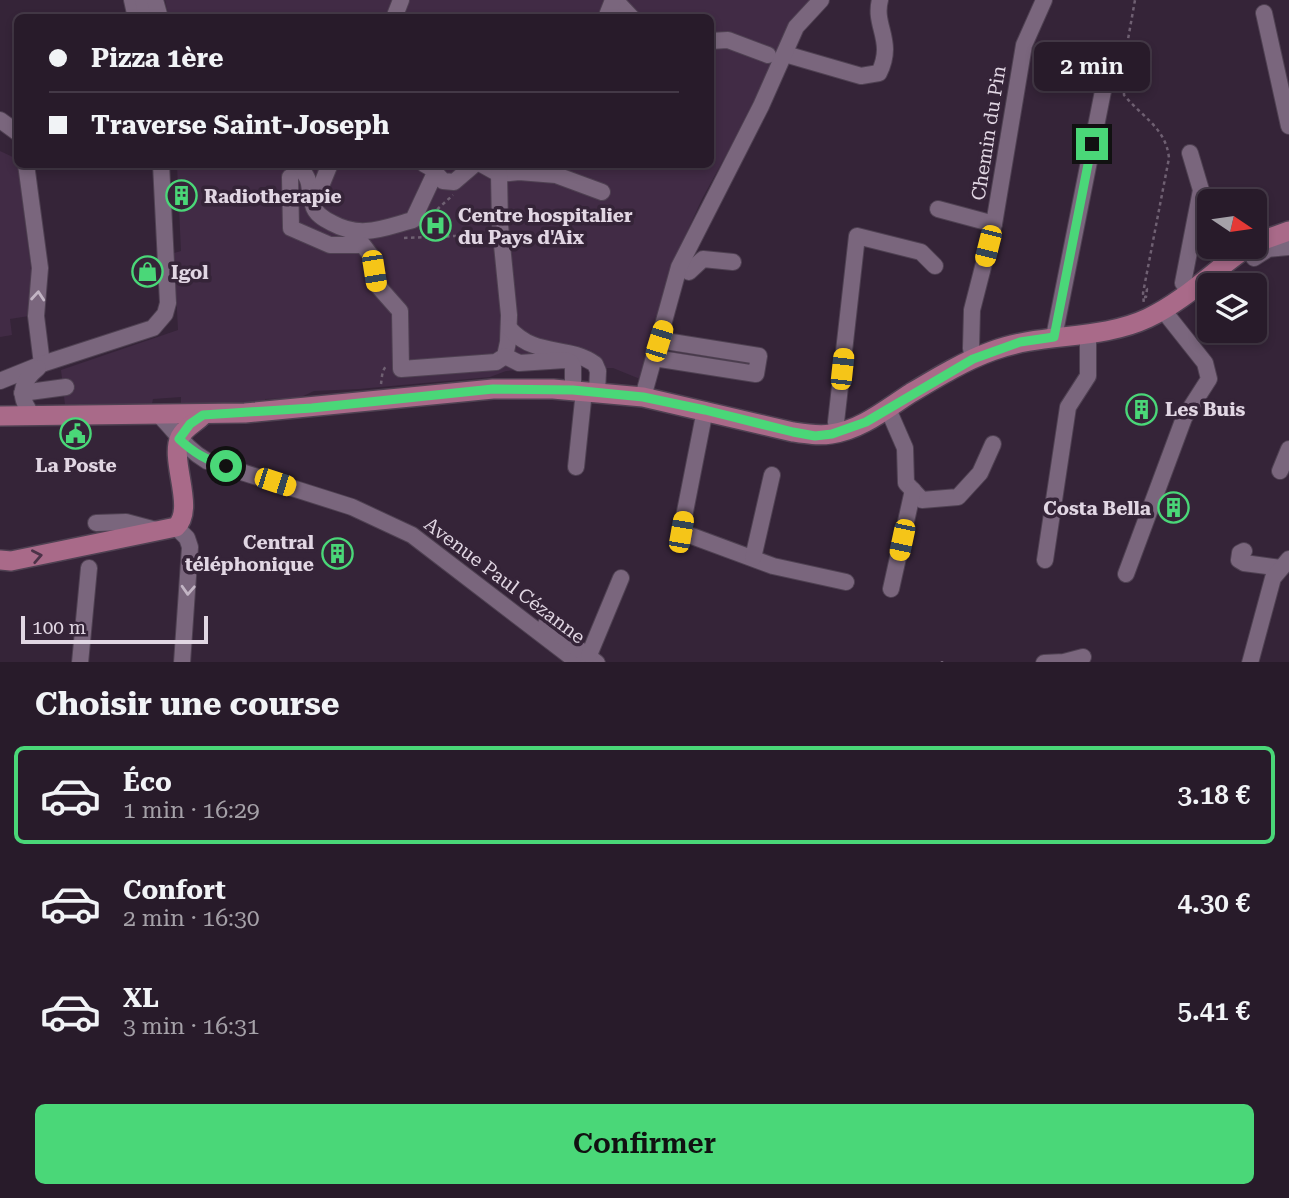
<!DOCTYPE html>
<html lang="fr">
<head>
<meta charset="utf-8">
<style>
  :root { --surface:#281b2a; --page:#302432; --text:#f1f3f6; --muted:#a5a1a8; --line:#443947; --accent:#4ad778 }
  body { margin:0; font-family:"Roboto Serif",serif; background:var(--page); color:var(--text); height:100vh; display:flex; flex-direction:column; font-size:26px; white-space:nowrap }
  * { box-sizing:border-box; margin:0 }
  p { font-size:23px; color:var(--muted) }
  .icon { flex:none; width:38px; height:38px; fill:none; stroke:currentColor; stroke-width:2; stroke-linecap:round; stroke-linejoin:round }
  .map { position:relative; height:662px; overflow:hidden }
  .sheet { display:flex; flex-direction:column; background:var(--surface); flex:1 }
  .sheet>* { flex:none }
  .banner { position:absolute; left:14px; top:14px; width:700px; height:154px; border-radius:10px; box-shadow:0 4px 10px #0003,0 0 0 2px var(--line); display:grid; align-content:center; height:154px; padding:0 35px; background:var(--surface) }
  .needle { width:46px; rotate:103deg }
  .tools { position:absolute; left:1197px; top:189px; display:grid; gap:14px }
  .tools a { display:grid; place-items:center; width:70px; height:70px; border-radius:10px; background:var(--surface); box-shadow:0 4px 10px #0003,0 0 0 2px var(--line); font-size:35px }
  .scale { position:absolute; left:21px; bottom:18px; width:187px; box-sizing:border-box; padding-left:7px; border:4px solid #e1d6e3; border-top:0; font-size:19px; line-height:24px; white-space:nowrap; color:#e1d6e3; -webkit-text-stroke:5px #352438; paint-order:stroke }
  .end { position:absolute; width:32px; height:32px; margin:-16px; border:9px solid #4ad778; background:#111; box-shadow:0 0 0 4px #111 }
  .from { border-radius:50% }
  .bubble { position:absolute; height:49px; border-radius:10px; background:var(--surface); box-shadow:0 4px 10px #0003,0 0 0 2px var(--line); font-size:23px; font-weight:600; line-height:49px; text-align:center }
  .car { position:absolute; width:21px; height:42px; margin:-21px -10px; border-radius:9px; box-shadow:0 0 5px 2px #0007; background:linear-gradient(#f5c518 24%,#345 0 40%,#f5c518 0 76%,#345 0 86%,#f5c518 0) }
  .banner b { display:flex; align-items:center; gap:24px; height:66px; font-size:26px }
  .banner b+b { border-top:2px solid var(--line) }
  .banner i { width:18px; height:18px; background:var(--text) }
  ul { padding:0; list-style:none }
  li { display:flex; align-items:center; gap:21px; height:98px; margin:0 14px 10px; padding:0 21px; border:4px solid transparent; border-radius:10px }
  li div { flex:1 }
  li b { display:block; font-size:26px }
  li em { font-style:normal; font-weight:600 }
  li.on { border-color:var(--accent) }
  li>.icon { width:63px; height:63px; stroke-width:1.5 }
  h2 { padding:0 35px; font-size:32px; line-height:84px }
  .action { display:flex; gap:14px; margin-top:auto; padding:14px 35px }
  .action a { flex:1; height:80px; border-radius:10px; background:var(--accent); color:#111; font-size:28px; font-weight:600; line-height:80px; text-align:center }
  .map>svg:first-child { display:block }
  .built { fill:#412b45 }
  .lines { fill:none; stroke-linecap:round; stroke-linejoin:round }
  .minor-casing { stroke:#4f4152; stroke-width:18 }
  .major-casing { stroke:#4f4152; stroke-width:22 }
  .path { stroke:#6f6072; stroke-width:2.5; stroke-dasharray:3.5 3.5; stroke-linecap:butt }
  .minor { stroke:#7a667d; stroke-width:16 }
  .major { stroke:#a96a89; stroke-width:19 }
  .oneway { stroke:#c2b4c4 }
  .oneway2 { stroke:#4c3248 }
  .route { stroke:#4ad778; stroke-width:9 }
  .labels { text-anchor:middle; stroke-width:7; stroke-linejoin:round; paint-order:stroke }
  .street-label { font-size:19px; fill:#e1d6e3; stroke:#352438 }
  .poi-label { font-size:19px; font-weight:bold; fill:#e1d6e3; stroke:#352438; text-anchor:start }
</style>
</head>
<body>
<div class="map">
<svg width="1289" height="663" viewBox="0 0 1289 663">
  <rect width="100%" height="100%" fill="#352438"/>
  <!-- built -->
  <g class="built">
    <path d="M165,0h646l-109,199 -25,55 -37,125 -27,-11h-63l-44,3 -16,6 -131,12 -45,2 -15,7 -34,1v5l-84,1v-8l-28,2 -1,5 -87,1 -4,-35 117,-40 -4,-77 7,-2 -4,-86 533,-1v-146h-541z"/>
    <path d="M0,151l17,8 16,126 -4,31 -19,3 2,16 -12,2z"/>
  </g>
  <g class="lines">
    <defs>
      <g id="minor">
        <path d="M132,0l4,18"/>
        <path d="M143,0l4,18"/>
        <path d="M155,0l5,18"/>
        <path d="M615,0l17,18"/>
        <path d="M1264,13l25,113"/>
        <path d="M394,18l7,-18"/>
        <path d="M606,18l7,-18"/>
        <path d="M710,41l18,-1 40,15"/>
        <path d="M785,54l76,22 18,-3c16,-32 -6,-47 1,-73"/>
        <path d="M0,120l18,13"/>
        <path d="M1190,153l11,37 -18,93 8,10"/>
        <path d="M26,164l14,104 -4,48 6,48"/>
        <path d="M297,164c18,21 9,19 16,41 2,9 11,14 19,18 29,16 51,5 81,-3l22,-47"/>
        <path d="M424,164l7,4 12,13 11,1 21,-18"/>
        <path d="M481,164l18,10 20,-2 37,3 46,17"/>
        <path d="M290,177l1,51 39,17h33l9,12 5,28 23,26 1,58 95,-7 9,-6 3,-14 1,-27 -9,-90 -1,-51"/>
        <path d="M314,203l16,-39"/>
        <path d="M938,209l56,15"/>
        <path d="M1254,258l14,-9 21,-2"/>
        <path d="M689,272l14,-13 30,3"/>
        <path d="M509,328c27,30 57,16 86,36l3,7 -1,21"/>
        <path d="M1054,337l54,-271 17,-9"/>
        <path d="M505,356l14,7 46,-3 6,2 2,5v23"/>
        <path d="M654,358l102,16 3,-18 -100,-16"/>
        <path d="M973,359l-2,-11 1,-38 22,-86 30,-179 20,-45"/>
        <path d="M0,381l42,-17 111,-36 12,-14 3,-11 -7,-139"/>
        <path d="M22,393l44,-6"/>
        <path d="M643,397l36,-130 82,-161 35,-79 25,-27"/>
        <path d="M888,409l17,39 1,35 16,17 36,-3 22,-24 13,-29"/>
        <path d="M705,410l-24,122 92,34 73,16"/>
        <path d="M160,416c17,17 25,32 47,45l145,46 60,28 167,128"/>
        <path d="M34,417c-16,-18 -15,-34 4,-49"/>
        <path d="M838,432l-2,-10 21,-186 64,16 14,14"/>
        <path d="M576,467l8,-76"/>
        <path d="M1280,471l9,-22"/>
        <path d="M96,523l30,-1 30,8"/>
        <path d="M176,527l11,11 3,9 -8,116"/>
        <path d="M1244,551l-4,2 -1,7 5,3 37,5"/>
        <path d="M753,558l19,-83"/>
        <path d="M1045,560l23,-153 20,-31v-41"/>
        <path d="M1126,574l58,-156 25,-39 -4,-16 -42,-53"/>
        <path d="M891,589l22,-99"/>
        <path d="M546,624l51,39"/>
        <path d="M589,655l32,-77"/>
        <path d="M80,663l9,-95"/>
        <path d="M1044,663l20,-1 19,-5"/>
        <path d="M1250,663l23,-85 16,-19"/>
      </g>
      <g id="major">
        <path d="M1255,243l34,-12"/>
        <path d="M0,416l245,-3 248,-24h60l90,8 150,35c13,2 25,4 38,2 30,-4 55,-25 80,-41 25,-15 53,-32 81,-42 50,-19 107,-10 156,-33 38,-18 66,-48 100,-71"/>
        <path d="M0,560l11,1 165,-34c20,-18 -7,-67 4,-90 6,-11 16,-14 23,-22"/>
      </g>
    </defs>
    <!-- minor casing -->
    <use href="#minor" class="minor-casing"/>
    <!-- major casing -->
    <use href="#major" class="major-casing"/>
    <!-- path -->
    <g class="path">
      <path d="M1127,45l8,-45"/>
      <path d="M1124,72v23c18,22 42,33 45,63l-26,135 1,12"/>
      <path d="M432,214l21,-19"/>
      <path d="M404,238l78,-3 4,-4"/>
      <path d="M1144,297h2l1,-8 -3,-1"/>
      <path d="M381,384c1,-7 1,-16 7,-19"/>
      <path d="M942,663v-2"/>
    </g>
    <!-- minor -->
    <use href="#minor" class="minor"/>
    <!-- major -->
    <use href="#major" class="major"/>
  </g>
  <!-- one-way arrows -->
  <defs><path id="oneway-chevron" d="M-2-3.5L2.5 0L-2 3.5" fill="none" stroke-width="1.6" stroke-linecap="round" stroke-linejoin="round" transform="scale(1.75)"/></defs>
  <g class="oneway">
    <use href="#oneway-chevron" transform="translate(38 296) rotate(-85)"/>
    <use href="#oneway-chevron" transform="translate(188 590) rotate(93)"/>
  </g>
  <use class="oneway2" href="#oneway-chevron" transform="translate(37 556) rotate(-11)"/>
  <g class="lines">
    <!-- route -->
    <path class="route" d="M226,466c-20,-6 -32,-13 -47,-27l11,-15 13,-9 109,-7 181,-19 80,1 70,7 62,13 88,22 22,4 17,-2 34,-12 107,-63 47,-17 34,-5 38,-193"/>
  </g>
  <!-- icons -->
  <defs>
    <symbol id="building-ring" viewBox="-11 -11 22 22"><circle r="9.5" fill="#352438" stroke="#4ad778" stroke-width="1.5"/><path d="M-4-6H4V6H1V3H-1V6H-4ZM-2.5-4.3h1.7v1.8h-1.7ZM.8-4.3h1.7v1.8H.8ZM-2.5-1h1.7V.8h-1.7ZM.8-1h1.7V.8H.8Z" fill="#4ad778"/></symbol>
    <symbol id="hospital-ring" viewBox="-11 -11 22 22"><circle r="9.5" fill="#352438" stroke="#4ad778" stroke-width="1.5"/><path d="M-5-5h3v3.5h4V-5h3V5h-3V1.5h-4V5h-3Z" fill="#4ad778"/></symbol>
    <symbol id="shop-ring" viewBox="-11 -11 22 22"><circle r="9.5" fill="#352438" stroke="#4ad778" stroke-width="1.5"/><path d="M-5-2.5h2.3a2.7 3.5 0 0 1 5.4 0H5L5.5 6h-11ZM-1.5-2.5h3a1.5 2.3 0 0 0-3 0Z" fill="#4ad778"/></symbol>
    <symbol id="civic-ring" viewBox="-11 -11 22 22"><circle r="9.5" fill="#352438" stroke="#4ad778" stroke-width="1.5"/><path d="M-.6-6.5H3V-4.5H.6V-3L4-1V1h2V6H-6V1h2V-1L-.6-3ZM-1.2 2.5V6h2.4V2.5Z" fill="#4ad778"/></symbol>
  </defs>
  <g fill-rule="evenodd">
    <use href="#building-ring" x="164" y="178" width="35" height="35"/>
    <use href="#hospital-ring" x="418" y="208" width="35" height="35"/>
    <use href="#shop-ring" x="130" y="254" width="35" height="35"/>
    <use href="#building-ring" x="1124" y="392" width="35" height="35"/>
    <use href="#civic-ring" x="58" y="416" width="35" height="35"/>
    <use href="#building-ring" x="1156" y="490" width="35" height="35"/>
    <use href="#building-ring" x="320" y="536" width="35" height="35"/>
  </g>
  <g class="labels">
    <!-- street labels -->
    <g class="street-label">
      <text transform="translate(988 133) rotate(-81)" y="7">Chemin du Pin</text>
      <text transform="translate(505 580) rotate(37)" y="7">Avenue Paul Cézanne</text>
    </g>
    <!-- poi labels -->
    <g class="poi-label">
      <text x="204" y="203">Radiotherapie</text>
      <text x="458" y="222">Centre hospitalier<tspan x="458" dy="22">du Pays d'Aix</tspan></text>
      <text x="171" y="279">Igol</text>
      <text x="1165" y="416">Les Buis</text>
      <text x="76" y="472" text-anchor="middle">La Poste</text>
      <text x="1151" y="515" text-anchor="end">Costa Bella</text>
      <text x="314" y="549" text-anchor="end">Central<tspan x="314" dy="22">téléphonique</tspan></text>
    </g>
  </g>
</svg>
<div class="tools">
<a><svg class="needle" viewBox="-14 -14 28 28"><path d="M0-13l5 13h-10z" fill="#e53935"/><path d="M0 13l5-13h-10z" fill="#a5a1a8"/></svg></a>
<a><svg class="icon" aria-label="layers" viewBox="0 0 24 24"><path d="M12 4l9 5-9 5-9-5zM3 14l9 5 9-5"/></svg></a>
</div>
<div class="scale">100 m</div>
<i class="end from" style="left:226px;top:466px"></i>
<i class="end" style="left:1092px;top:144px"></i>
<div class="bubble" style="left:1034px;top:42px;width:116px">2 min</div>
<i class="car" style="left:988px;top:246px;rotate:194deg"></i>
<i class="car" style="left:374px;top:271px;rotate:171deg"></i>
<i class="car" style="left:659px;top:341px;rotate:17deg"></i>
<i class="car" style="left:842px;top:369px;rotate:6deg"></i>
<i class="car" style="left:275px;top:482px;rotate:108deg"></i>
<i class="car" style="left:681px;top:532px;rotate:10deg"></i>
<i class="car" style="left:902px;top:540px;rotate:192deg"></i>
<div class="banner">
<b><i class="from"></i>Pizza 1ère</b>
<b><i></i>Traverse Saint-Joseph</b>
</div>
</div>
<section class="sheet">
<h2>Choisir une course</h2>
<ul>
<li class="on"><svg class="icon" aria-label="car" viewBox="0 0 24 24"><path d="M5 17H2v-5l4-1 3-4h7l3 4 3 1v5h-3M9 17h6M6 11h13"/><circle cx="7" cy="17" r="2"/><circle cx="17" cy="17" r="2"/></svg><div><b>Éco</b><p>1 min · 16:29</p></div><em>3.18 €</em></li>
<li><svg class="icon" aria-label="car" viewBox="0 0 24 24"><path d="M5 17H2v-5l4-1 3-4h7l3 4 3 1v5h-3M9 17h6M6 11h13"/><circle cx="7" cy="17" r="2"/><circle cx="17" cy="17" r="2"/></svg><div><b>Confort</b><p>2 min · 16:30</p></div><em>4.30 €</em></li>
<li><svg class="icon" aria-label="car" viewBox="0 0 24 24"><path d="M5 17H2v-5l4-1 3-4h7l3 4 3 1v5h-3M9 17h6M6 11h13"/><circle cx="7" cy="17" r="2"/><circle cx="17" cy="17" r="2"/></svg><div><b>XL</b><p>3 min · 16:31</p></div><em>5.41 €</em></li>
</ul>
<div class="action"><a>Confirmer</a></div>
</section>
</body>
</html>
